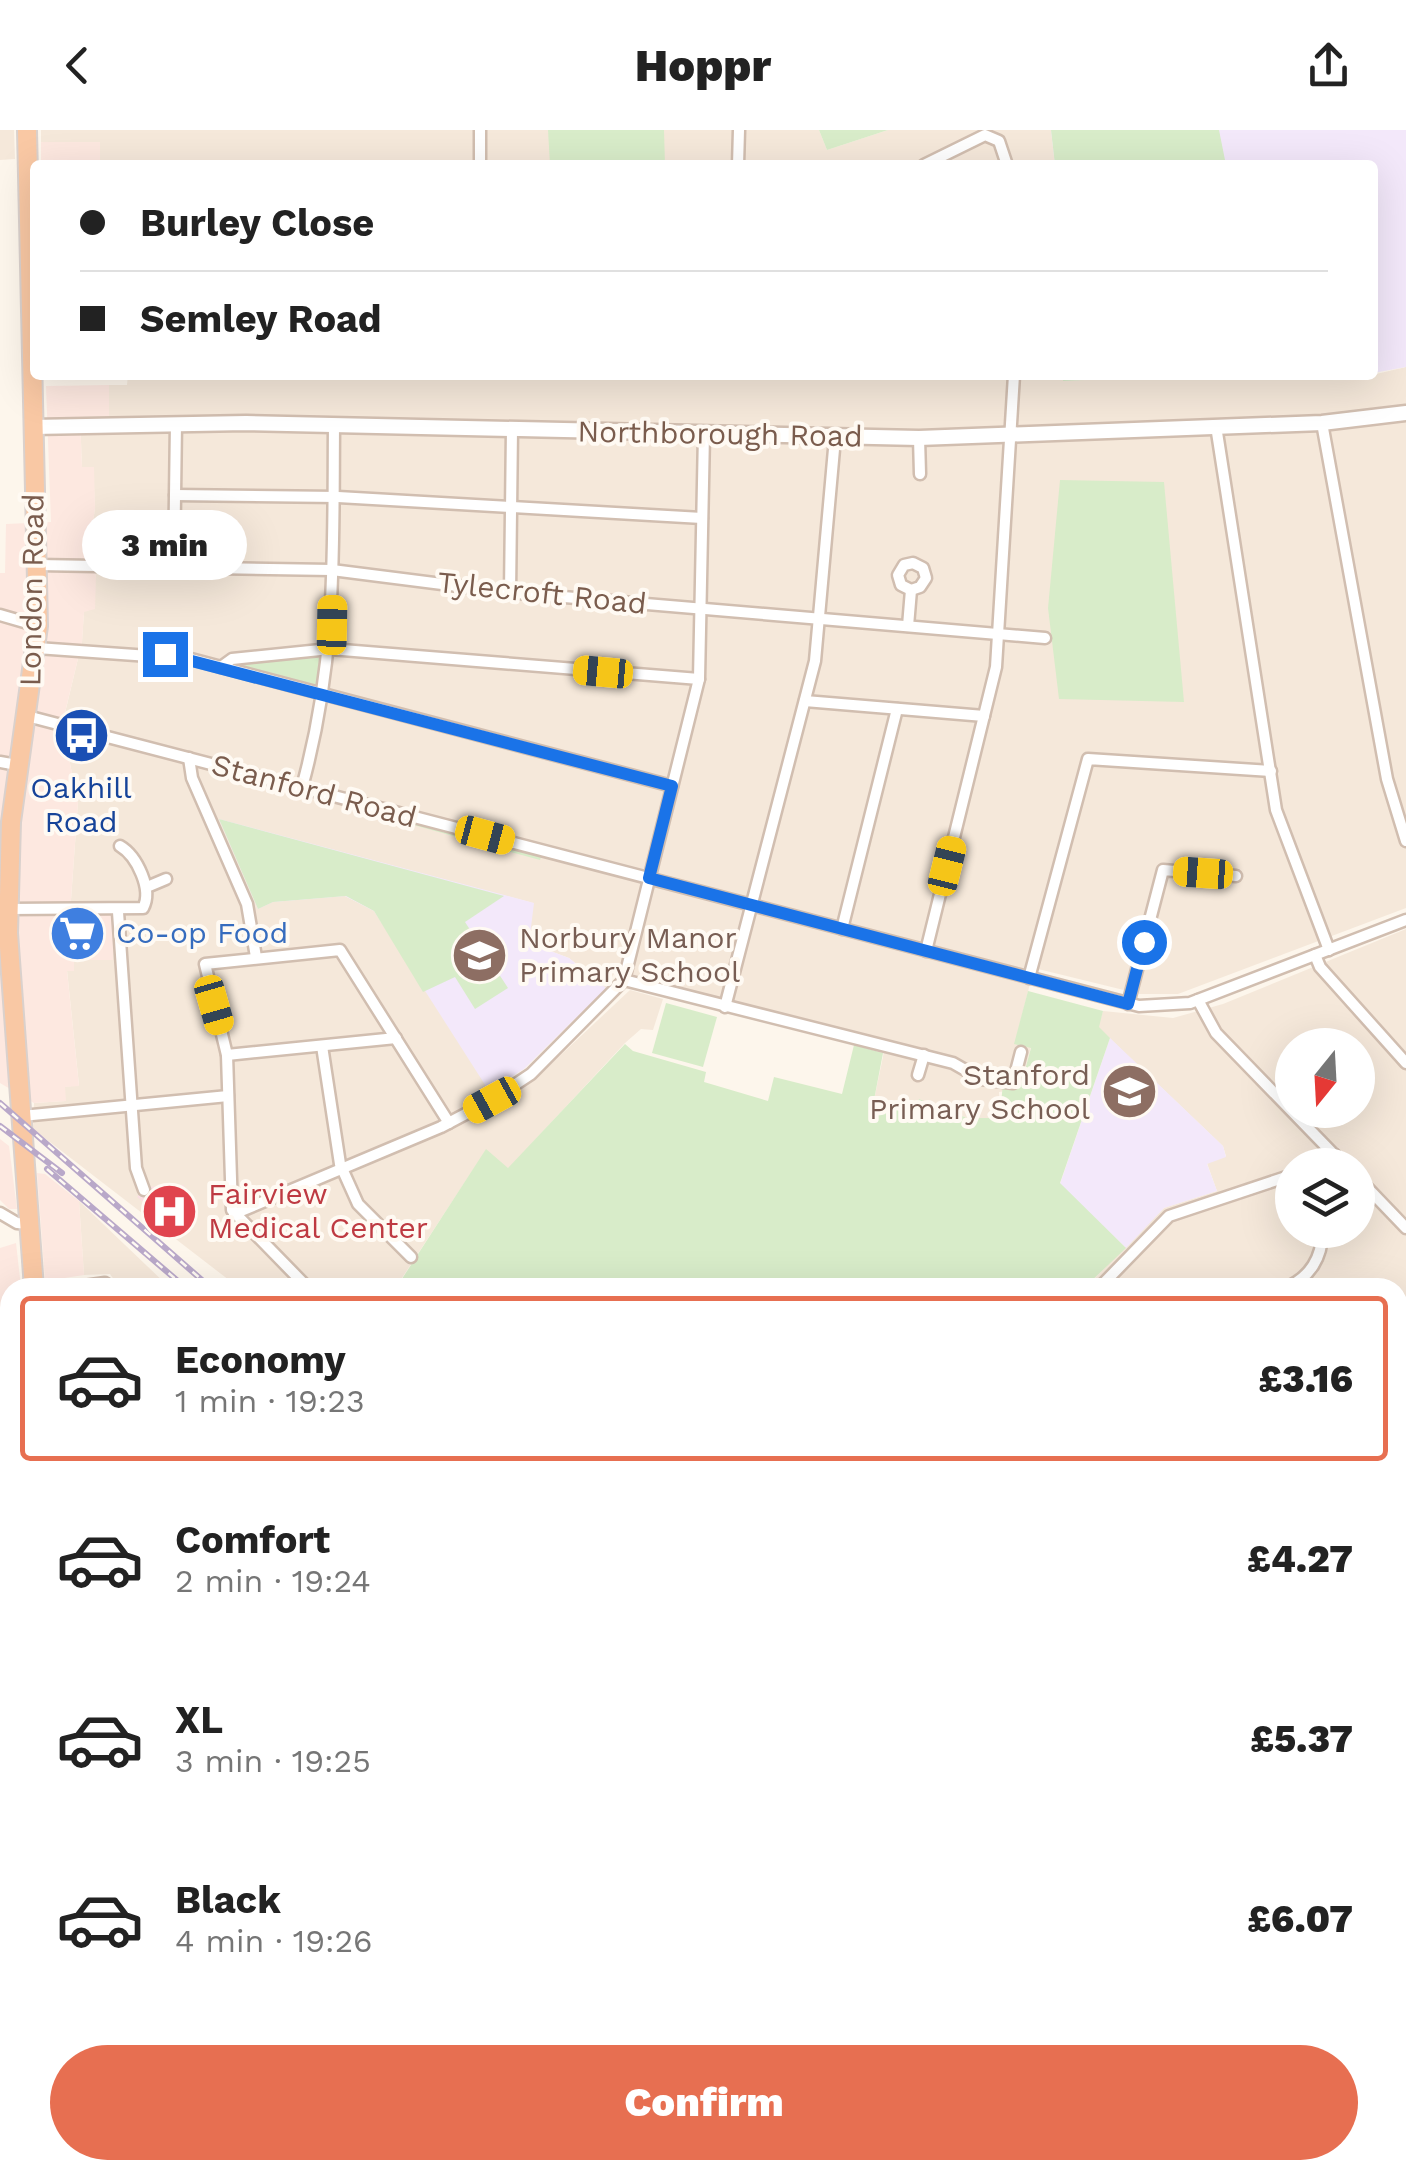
<!DOCTYPE html>
<html lang="en">
<head>
<meta charset="utf-8">
<style>
  :root { --surface:#fff; --page:#f2f2f2; --text:#222; --muted:#767676; --line:#e0e0e0; --accent:#e76f51 }
  body { margin:0; font-family:"Work Sans",sans-serif; background:var(--page); color:var(--text); height:100vh; display:flex; flex-direction:column; font-size:38px; white-space:nowrap }
  * { box-sizing:border-box; margin:0 }
  p { font-size:32px; color:var(--muted) }
  .icon { flex:none; width:55px; height:55px; fill:none; stroke:currentColor; stroke-width:2; stroke-linecap:round; stroke-linejoin:round }
  .map { position:relative; flex:1; overflow:hidden }
  .side { position:absolute; left:0px; top:1148px; width:1408px; height:902px; display:flex; flex-direction:column; background:var(--surface); border-radius:30px 30px 0 0; box-shadow:0 10px 40px #0002 }
  .side>* { flex:none }
  .hud { position:absolute; left:30px; top:30px; width:1348px; height:220px; border-radius:10px; box-shadow:0 10px 40px #0002; display:grid; align-content:center; height:220px; padding:0 50px; background:var(--surface) }
  .needle { width:65px; rotate:198deg }
  .controls { position:absolute; left:1275px; top:898px; display:grid; gap:20px }
  .controls a { display:grid; place-items:center; width:100px; height:100px; border-radius:50%; background:var(--surface); box-shadow:0 10px 40px #0002; font-size:50px }
  .end { position:absolute; width:45px; height:45px; margin:-22px; border:12px solid #1a73e8; background:#fff; box-shadow:0 0 0 5px #fff }
  .from { border-radius:50% }
  .bubble { position:absolute; height:70px; border-radius:35px; background:var(--surface); box-shadow:0 10px 40px #0002; font-size:32px; font-weight:800; line-height:70px; text-align:center }
  .car { position:absolute; width:30px; height:60px; margin:-30px -15px; border-radius:12px; box-shadow:0 0 8px 2px #0007; background:linear-gradient(#f5c518 24%,#345 0 40%,#f5c518 0 76%,#345 0 86%,#f5c518 0) }
  .hud b { display:flex; align-items:center; gap:35px; height:95px; font-size:38px }
  .hud b+b { border-top:2px solid var(--line) }
  .hud i { width:25px; height:25px; background:var(--text) }
  ul { padding:18px 0 0; list-style:none }
  li { display:flex; align-items:center; gap:30px; height:165px; margin:0 20px 15px; padding:0 30px; border:5px solid transparent; border-radius:10px }
  li div { flex:1 }
  li b { display:block; font-size:38px }
  li em { font-style:normal; font-weight:800 }
  li.current { border-color:var(--accent) }
  li>.icon { width:90px; height:90px; stroke-width:1.5 }
  .primary-button { display:flex; gap:20px; margin-top:auto; padding:20px 50px }
  .primary-button a { flex:1; height:115px; border-radius:60px; background:var(--accent); color:#fff; font-size:40px; font-weight:800; line-height:115px; text-align:center }
  header { display:flex; justify-content:space-between; align-items:center; height:130px; padding:0 50px; background:var(--surface); font-size:45px; font-weight:800 }
  .map>svg:first-child { display:block }
  .residential { fill:#f5e8da; fill-rule:evenodd }
  .commercial { fill:#fde8e0 }
  .education { fill:#f3e8fa }
  .medical { fill:#fbdfe3 }
  .green { fill:#d8ecc9 }
  .lines { fill:none; stroke-linecap:round; stroke-linejoin:round }
  .river { stroke:#bfe3e8; stroke-width:18 }
  .minor-casing { stroke:#d1beb0; stroke-width:15 }
  .tertiary-casing { stroke:#d1beb0; stroke-width:19 }
  .secondary-casing { stroke:#d6c0b0; stroke-width:20 }
  .trunk-casing { stroke:#dad1cd; stroke-width:22 }
  .minor { stroke:#fff; stroke-width:10 }
  .tertiary { stroke:#fff; stroke-width:14 }
  .secondary { stroke:#fff; stroke-width:15 }
  .trunk { stroke:#f9c8a4; stroke-width:18 }
  .rail-casing { stroke:#b9a8c9; stroke-width:6 }
  .rail { stroke:#fffaf3; stroke-width:2.5; stroke-dasharray:8; stroke-linecap:butt }
  .route { stroke:#1a73e8; stroke-width:12 }
  .labels { text-anchor:middle; stroke-width:8; stroke-linejoin:round; paint-order:stroke }
  .street-label { font-size:30px; fill:#7a5c4d; stroke:#fffaf3 }
  .transit-label { font-size:30px; fill:#164399; stroke:#fffaf3 }
  .shop-label { font-size:30px; fill:#366cbe; stroke:#fffaf3; text-anchor:start }
  .education-label { font-size:30px; fill:#785e54; stroke:#fffaf3; text-anchor:start }
  .health-label { font-size:30px; fill:#be3a42; stroke:#fffaf3; text-anchor:start }
</style>
</head>
<body>
<header><svg class="icon" aria-label="back" viewBox="0 0 24 24"><path d="M15 5l-7 7 7 7"/></svg>Hoppr<svg class="icon" aria-label="share" viewBox="0 0 24 24"><path d="M12 15V3M7 8l5-5 5 5M5 13v7h14v-7"/></svg></header>
<div class="map">
<svg width="1406" height="2048" viewBox="0 0 1406 2048">
  <rect width="100%" height="100%" fill="#fdf6ec"/>
  <!-- residential -->
  <g class="residential">
    <path d="M0,0h14l1,29 -15,1z"/>
    <path d="M41,0h778l8,20 61,-20h163l4,35h-955l-1,-23h-58z"/>
    <path d="M1406,237v541l-228,86h-38l-106,-26 -19,75 16,4 -11,42 -21,3 1,21 -6,5h-27l-48,-19 -3,12 -42,-11 12,-58 -270,-72 -10,18 -37,-30 -40,-15 4,-40 -312,-83 51,82 73,-6 29,15 126,193 33,-23 97,-91 33,9 -10,31 -12,-1 -16,14 -117,126 -22,-19 -90,137h-158l-205,-158 1,-26 31,-2 -1,-14 15,-2 -12,-115 7,-10h39l-43,-46 8,-112 -9,-43 6,-19 -15,-6 22,-92 2,-31 12,-35 -10,-20 1,-29 6,-5 2,-14 -2,-41 -11,1 -2,-52 28,-1 1,-30h18l1,-10h936v6l133,-6h175z"/>
    <path d="M1406,799v1110l-8,8v-759h-313l79,-80 53,-17 -10,-28 19,-7 -3,-10 -125,-119 5,-16 70,7 50,-14zM1292,915h66v65h-66zM1292,1035h66v65h-66z"/>
    <path d="M79,1071l90,86h-50l-9,-13 -26,1z"/>
    <path d="M10,1454v258l-10,-31v-222z"/>
    <path d="M0,1837l10,37v108l-10,4z"/>
    <path d="M1398,1975l8,11v62h-139l12,-8h119z"/>
    <path d="M107,2040h525l3,8h-526z"/>
    <path d="M652,2040h86l3,8h-86z"/>
    <path d="M787,2040h65l-30,8h-31z"/>
    <path d="M873,2040h359l-11,8h-344z"/>
  </g>
  <!-- commercial -->
  <g class="commercial">
    <rect x="41" y="12" width="59" height="23"/>
    <path d="M109,255v31l-29,1 2,50h12l1,41 -2,15 -6,4 -1,29 10,20 -1,33 -11,3 -2,30 -22,91 15,6 -6,20 9,43 -8,111 45,2 -2,45h-39v11h-7l12,115 -14,1 1,14 -32,2 -34,-20v-510h5l1,-49 45,-2 -5,-136z"/>
    <path d="M0,1009l9,7 8,63h-8l-9,-9z"/>
    <path d="M37,1043l8,1 34,27 5,74 -39,6z"/>
    <path d="M16,1113l5,44 -11,1v154l-10,16v-48l7,-11 -7,-3v-148z"/>
    <path d="M10,1362v48l-8,6 -2,11 10,27 -10,5v-82z"/>
  </g>
  <!-- education -->
  <g class="education">
    <path d="M1051,0h355v237l-33,6 -1,-208h-317z"/>
    <path d="M219,689l315,84 -5,40 40,15 37,30 -82,81 -35,22 -115,-180 -29,-15 -72,6 -15,7z"/>
    <path d="M1110,908l113,108 3,11 -19,7 10,27 -53,17 -38,40 -66,-64z"/>
  </g>
  <!-- medical -->
  <path class="medical" d="M184,1055l1,26v24l-48,-38 9,-10z"/>
  <!-- green -->
  <g class="green">
    <path d="M548,0h116l1,35h-115z"/>
    <path d="M819,0h69l-61,20z"/>
    <path d="M1051,0h168l7,35h-171z"/>
    <path d="M1064,245h133l-134,6z"/>
    <path d="M1060,350l104,2 20,220 -125,-3 -11,-91z"/>
    <path d="M323,524l-3,32 -79,-21z"/>
    <path d="M316,668l16,3 209,56 -1,3z"/>
    <path d="M219,689l285,77 -39,26 43,66 -33,21 -20,-32 -32,15 -49,-81 -28,-15 -73,6 -15,7z"/>
    <path d="M1028,861l75,20 -4,16 11,11 -50,145 66,65 -41,39 -689,1 90,-139 22,19 117,-124 8,7 73,21 -2,10 64,19 6,-24 68,17 12,-49 29,8 -9,47 41,11 4,-12 48,19h27l6,-6 3,-28 17,4 11,-40 -17,-4z"/>
    <path d="M666,873l51,14 -14,50 -51,-14z"/>
    <path d="M1406,1647v96l-8,-7v-81z"/>
    <path d="M1085,2040h48l6,8h-50z"/>
  </g>
  <g class="lines">
    <!-- river -->
    <path class="river" d="M1398,1962l8,11"/>
    <defs>
      <g id="minor">
        <path d="M480,0v35"/>
        <path d="M738,35l1,-35"/>
        <path d="M924,35l61,-30 14,6 8,24"/>
        <path d="M1322,293l65,356 19,62"/>
        <path d="M1216,296l60,384 53,140"/>
        <path d="M919,308l1,36"/>
        <path d="M175,365l163,2 364,21"/>
        <path d="M38,435l294,5 173,22 540,46"/>
        <path d="M174,438l2,-145"/>
        <path d="M510,463l2,-164"/>
        <path d="M0,485l38,11"/>
        <path d="M908,496l3,-36 -10,-5 -3,-10 6,-10 9,-2 10,5 3,10 -6,9 -9,3"/>
        <path d="M37,518l154,11 481,127"/>
        <path d="M221,537l11,-8 98,-10 369,30"/>
        <path d="M805,571l179,15"/>
        <path d="M27,586l1112,290 51,-3 216,-83"/>
        <path d="M189,628l3,20 55,126 9,53"/>
        <path d="M0,632l17,3"/>
        <path d="M302,657c35,-126 31,-233 32,-362"/>
        <path d="M147,757l19,-8"/>
        <path d="M8,779l135,-1c10,-18 -6,-52 -23,-62"/>
        <path d="M118,782l18,256 8,22"/>
        <path d="M842,799l55,-220"/>
        <path d="M926,821l70,-284 18,-292"/>
        <path d="M1315,825l5,12 86,96"/>
        <path d="M1029,848l59,-219 183,12"/>
        <path d="M624,850l329,83 28,16 32,4 8,-31"/>
        <path d="M1198,870l18,33 128,132"/>
        <path d="M1128,874l35,-134 73,6"/>
        <path d="M725,877l90,-346 20,-223"/>
        <path d="M322,916l18,118 18,40 53,53"/>
        <path d="M227,925l169,-17"/>
        <path d="M918,945l6,-20"/>
        <path d="M22,986l206,-20"/>
        <path d="M1323,1035l12,-10"/>
        <path d="M1358,1048l48,50"/>
        <path d="M0,1083l17,10 14,1"/>
        <path d="M234,1084l207,-87 51,-27 39,-26 93,-94 75,-301 5,-245"/>
        <path d="M70,1158l35,-5 8,5"/>
        <path d="M308,1158l-76,-78 -5,-155 -22,-91 135,-14 109,173"/>
        <path d="M1099,1158l70,-72 123,-41"/>
        <path d="M1285,1158c25,-10 38,-31 37,-58"/>
        <path d="M1398,1204l6,-8"/>
        <path d="M1398,1439l8,8"/>
        <path d="M0,1465l10,-4"/>
        <path d="M1398,1561l8,8"/>
        <path d="M1398,1598l8,-8"/>
        <path d="M0,1650l10,-2"/>
        <path d="M1398,1804l8,8"/>
        <path d="M1398,1904l8,7"/>
        <path d="M0,1910l10,-4"/>
        <path d="M362,2040l3,8"/>
        <path d="M505,2040l4,8"/>
        <path d="M645,2040l3,8"/>
        <path d="M865,2040l4,8"/>
        <path d="M928,2040l3,8"/>
        <path d="M1033,2040l4,8"/>
        <path d="M1192,2040l5,8"/>
        <path d="M1374,2040l6,8"/>
      </g>
      <path id="tertiary" d="M33,297l213,-4 673,15 403,-15 84,-10"/>
      <g id="secondary">
        <path d="M1398,1932l8,-8"/>
        <path d="M1247,2048l12,-8"/>
      </g>
      <g id="trunk">
        <path d="M27,0l11,496 -27,196 -3,111 26,355"/>
        <path d="M0,1350l10,-14"/>
        <path d="M0,1761l10,39"/>
        <path d="M56,2040l1,8"/>
      </g>
    </defs>
    <!-- minor casing -->
    <use href="#minor" class="minor-casing"/>
    <!-- tertiary casing -->
    <use href="#tertiary" class="tertiary-casing"/>
    <!-- secondary casing -->
    <use href="#secondary" class="secondary-casing"/>
    <!-- trunk casing -->
    <use href="#trunk" class="trunk-casing"/>
    <!-- minor -->
    <use href="#minor" class="minor"/>
    <!-- tertiary -->
    <use href="#tertiary" class="tertiary"/>
    <!-- secondary -->
    <use href="#secondary" class="secondary"/>
    <!-- trunk -->
    <use href="#trunk" class="trunk"/>
    <defs>
      <g id="rail">
        <path d="M0,973l211,185"/>
        <path d="M0,996l62,47"/>
        <path d="M47,1039l139,119"/>
        <path d="M749,2040l3,8"/>
        <path d="M766,2040l3,8"/>
      </g>
    </defs>
    <!-- rail casing -->
    <use href="#rail" class="rail-casing"/>
    <!-- rail -->
    <use href="#rail" class="rail"/>
  </g>
  <g class="lines">
    <!-- route -->
    <path class="route" d="M165,524l507,132 -23,92 479,126 16,-62"/>
  </g>
  <!-- icons -->
  <defs>
    <symbol id="bus-disc" viewBox="-11 -11 22 22"><circle r="9.5" fill="#1a4fb4" stroke="#fffaf3"/><path d="M-5-6H5V4H4V6H2V4H-2V6H-4V4H-5ZM-3.5-4V0h7V-4ZM-3.5 1.2v1.5H-2V1.2ZM2 1.2v1.5H3.5V1.2Z" fill="#fff"/></symbol>
    <symbol id="supermarket-disc" viewBox="-11 -11 22 22"><circle r="9.5" fill="#3f7fe0" stroke="#fffaf3"/><path d="M-6-5.5h2.5l.6 2H6L4.5 2H-2.5L-4.4-4H-6ZM-1.5 3.2a1.3 1.3 0 1 0 .1 0ZM3 3.2a1.3 1.3 0 1 0 .1 0Z" fill="#fff"/></symbol>
    <symbol id="school-disc" viewBox="-11 -11 22 22"><circle r="9.5" fill="#8d6e63" stroke="#fffaf3"/><path d="M0-5L7-2L0 1L-7-2ZM-4 1L0 2.5L4 1V4Q0 6-4 4Z" fill="#fff"/></symbol>
    <symbol id="hospital-disc" viewBox="-11 -11 22 22"><circle r="9.5" fill="#e0444e" stroke="#fffaf3"/><path d="M-5-5h3v3.5h4V-5h3V5h-3V1.5h-4V5h-3Z" fill="#fff"/></symbol>
  </defs>
  <g fill-rule="evenodd">
    <use href="#bus-disc" x="50" y="574" width="63" height="63"/>
    <use href="#supermarket-disc" x="46" y="772" width="63" height="63"/>
    <use href="#school-disc" x="448" y="794" width="63" height="63"/>
    <use href="#school-disc" x="1098" y="930" width="63" height="63"/>
    <use href="#hospital-disc" x="138" y="1050" width="63" height="63"/>
  </g>
  <g class="labels">
    <!-- street labels -->
    <g class="street-label">
      <text transform="translate(720 304) rotate(1)" y="10">Northborough Road</text>
      <text transform="translate(32 460) rotate(-89)" y="10">London Road</text>
      <text transform="translate(542 463) rotate(6)" y="10">Tylecroft Road</text>
      <text transform="translate(314 661) rotate(15)" y="10">Stanford Road</text>
    </g>
    <!-- transit labels -->
    <g class="transit-label">
      <text x="81" y="668">Oakhill<tspan x="81" dy="34">Road</tspan></text>
    </g>
    <!-- shop labels -->
    <g class="shop-label">
      <text x="116" y="813">Co-op Food</text>
    </g>
    <!-- education labels -->
    <g class="education-label">
      <text x="519" y="818">Norbury Manor<tspan x="519" dy="34">Primary School</tspan></text>
      <text x="1090" y="955" text-anchor="end">Stanford<tspan x="1090" dy="34">Primary School</tspan></text>
    </g>
    <!-- health labels -->
    <g class="health-label">
      <text x="208" y="1074">Fairview<tspan x="208" dy="34">Medical Center</tspan></text>
    </g>
  </g>
</svg>
<div class="controls">
<a><svg class="needle" viewBox="-14 -14 28 28"><path d="M0-13l5 13h-10z" fill="#e53935"/><path d="M0 13l5-13h-10z" fill="#767676"/></svg></a>
<a><svg class="icon" aria-label="layers" viewBox="0 0 24 24"><path d="M12 4l9 5-9 5-9-5zM3 14l9 5 9-5"/></svg></a>
</div>
<i class="end from" style="left:1144px;top:812px"></i>
<i class="end" style="left:165px;top:524px"></i>
<div class="bubble" style="left:82px;top:380px;width:165px">3 min</div>
<i class="car" style="left:332px;top:495px;rotate:1deg"></i>
<i class="car" style="left:603px;top:542px;rotate:275deg"></i>
<i class="car" style="left:485px;top:705px;rotate:105deg"></i>
<i class="car" style="left:947px;top:736px;rotate:14deg"></i>
<i class="car" style="left:1203px;top:743px;rotate:274deg"></i>
<i class="car" style="left:214px;top:875px;rotate:164deg"></i>
<i class="car" style="left:492px;top:970px;rotate:241deg"></i>
<div class="hud">
<b><i class="from"></i>Burley Close</b>
<b><i></i>Semley Road</b>
</div>
<section class="side">
<ul>
<li class="current"><svg class="icon" aria-label="car" viewBox="0 0 24 24"><path d="M5 17H2v-5l4-1 3-4h7l3 4 3 1v5h-3M9 17h6M6 11h13"/><circle cx="7" cy="17" r="2"/><circle cx="17" cy="17" r="2"/></svg><div><b>Economy</b><p>1 min · 19:23</p></div><em>£3.16</em></li>
<li><svg class="icon" aria-label="car" viewBox="0 0 24 24"><path d="M5 17H2v-5l4-1 3-4h7l3 4 3 1v5h-3M9 17h6M6 11h13"/><circle cx="7" cy="17" r="2"/><circle cx="17" cy="17" r="2"/></svg><div><b>Comfort</b><p>2 min · 19:24</p></div><em>£4.27</em></li>
<li><svg class="icon" aria-label="car" viewBox="0 0 24 24"><path d="M5 17H2v-5l4-1 3-4h7l3 4 3 1v5h-3M9 17h6M6 11h13"/><circle cx="7" cy="17" r="2"/><circle cx="17" cy="17" r="2"/></svg><div><b>XL</b><p>3 min · 19:25</p></div><em>£5.37</em></li>
<li><svg class="icon" aria-label="car" viewBox="0 0 24 24"><path d="M5 17H2v-5l4-1 3-4h7l3 4 3 1v5h-3M9 17h6M6 11h13"/><circle cx="7" cy="17" r="2"/><circle cx="17" cy="17" r="2"/></svg><div><b>Black</b><p>4 min · 19:26</p></div><em>£6.07</em></li>
</ul>
<div class="primary-button"><a>Confirm</a></div>
</section>
</div>
</body>
</html>
